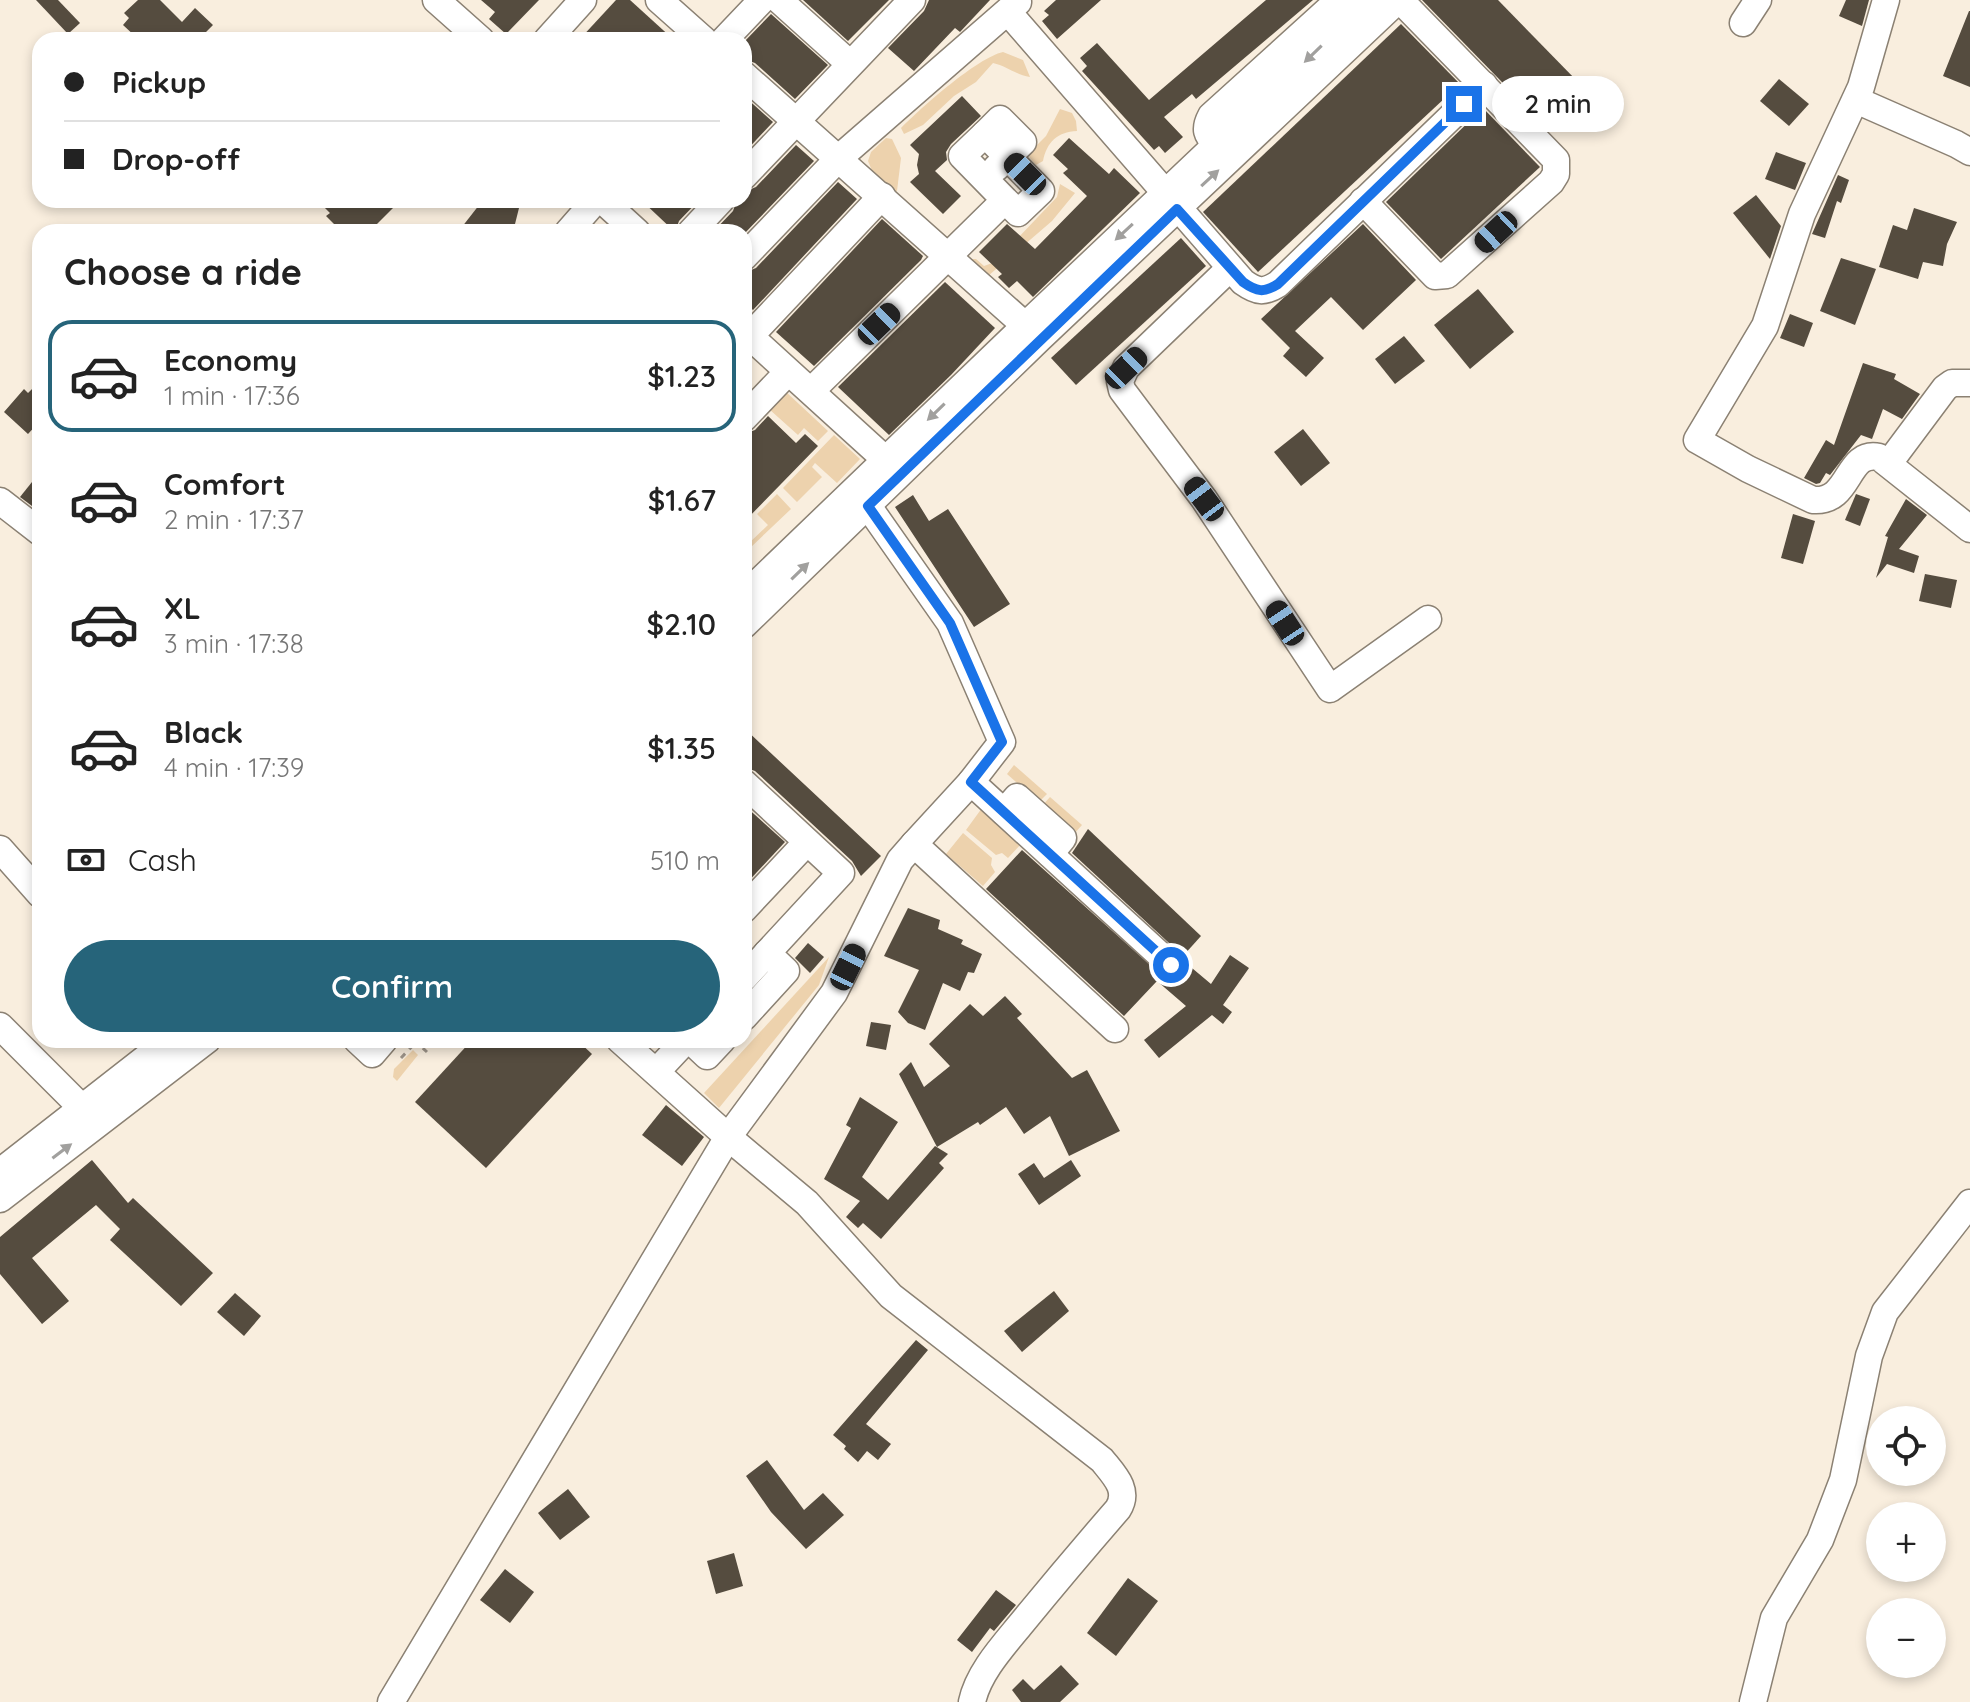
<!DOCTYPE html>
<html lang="en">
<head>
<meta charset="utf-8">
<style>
  :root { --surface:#fff; --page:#f2f2f2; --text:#222; --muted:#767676; --line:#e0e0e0; --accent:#26647a }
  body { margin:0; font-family:Quicksand,sans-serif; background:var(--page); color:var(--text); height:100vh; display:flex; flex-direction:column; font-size:30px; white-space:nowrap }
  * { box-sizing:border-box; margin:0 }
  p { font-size:26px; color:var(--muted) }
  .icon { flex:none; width:44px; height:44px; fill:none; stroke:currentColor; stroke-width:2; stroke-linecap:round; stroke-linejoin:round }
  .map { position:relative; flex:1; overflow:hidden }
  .sheet { position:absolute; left:32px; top:224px; width:720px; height:824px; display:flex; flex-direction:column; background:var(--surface); border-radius:24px; box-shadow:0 4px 12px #0003 }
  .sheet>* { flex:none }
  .hud { position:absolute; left:32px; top:32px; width:720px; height:176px; border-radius:24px; box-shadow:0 4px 12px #0003; display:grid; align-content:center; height:176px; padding:0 32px; background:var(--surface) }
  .buttons { position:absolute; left:1866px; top:1406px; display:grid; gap:16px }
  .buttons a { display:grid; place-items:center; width:80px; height:80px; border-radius:50%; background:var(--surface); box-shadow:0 4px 12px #0003; font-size:40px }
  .end { position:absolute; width:36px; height:36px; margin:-18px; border:10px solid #1a73e8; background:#fff; box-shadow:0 0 0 4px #fff }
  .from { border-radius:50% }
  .bubble { position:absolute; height:56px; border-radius:28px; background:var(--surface); box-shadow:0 4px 12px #0003; font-size:26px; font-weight:600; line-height:56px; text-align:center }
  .car { position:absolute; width:24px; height:48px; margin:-24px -12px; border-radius:10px; box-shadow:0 0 6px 2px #0007; background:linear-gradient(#222 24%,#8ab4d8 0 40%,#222 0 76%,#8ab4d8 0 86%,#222 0) }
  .hud b { display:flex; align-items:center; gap:28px; height:76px; font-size:30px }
  .hud b+b { border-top:2px solid var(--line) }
  .hud i { width:20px; height:20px; background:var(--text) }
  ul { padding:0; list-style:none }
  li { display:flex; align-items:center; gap:24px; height:112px; margin:0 16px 12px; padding:0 16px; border:4px solid transparent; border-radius:24px }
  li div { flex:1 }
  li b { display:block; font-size:30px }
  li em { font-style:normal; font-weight:600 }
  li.current { border-color:var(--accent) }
  li>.icon { width:72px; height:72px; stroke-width:1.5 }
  h2 { padding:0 32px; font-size:36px; line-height:96px }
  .pay { display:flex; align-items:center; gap:20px; height:88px; padding:0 32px; font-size:30px }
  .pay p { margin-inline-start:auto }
  .cta { display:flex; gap:16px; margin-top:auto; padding:16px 32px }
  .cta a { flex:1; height:92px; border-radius:48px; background:var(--accent); color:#fff; font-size:32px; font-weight:600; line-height:92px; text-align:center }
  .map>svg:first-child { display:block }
  .green { fill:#edd2ad }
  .building { fill:#554c3f }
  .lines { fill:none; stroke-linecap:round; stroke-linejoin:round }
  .minor-casing { stroke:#8b8173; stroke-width:29 }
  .path { stroke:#9d9489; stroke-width:3; stroke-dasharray:6 6; stroke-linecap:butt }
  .minor { stroke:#fff; stroke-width:26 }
  .oneway { fill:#a1a09e }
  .route { stroke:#1a73e8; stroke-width:10 }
</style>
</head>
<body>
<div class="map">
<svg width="1970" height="1702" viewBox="0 0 1970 1702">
  <rect width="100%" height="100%" fill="#f9eede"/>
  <!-- green -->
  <g class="green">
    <path d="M1003,52l20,8 7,17c-14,-2 -23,-11 -37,-14l-17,19 -22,14 -31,29 -19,9 -3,-6c21,-21 76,-70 102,-76z"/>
    <path d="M1060,109l12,4 4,8 1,10c-20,1 -30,11 -34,30l-7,4 -7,-8 2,-6 15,-15z"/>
    <path d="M886,138l6,1 9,19 -4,33 -5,3 -19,-21 -5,-12 3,-9z"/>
    <path d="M1060,184l15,9 -23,28 -64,55 -15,-7 -2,-10h5l8,7 11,-4 62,-65z"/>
    <path d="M785,391l43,40 -10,10 -14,-13 -6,7 -29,-26z"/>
    <path d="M834,435l26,24 -23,24 -22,-20 -3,4 10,10 -25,25 -14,-14z"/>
    <path d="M777,494l14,15 -41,39 -3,-3 21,-20 -11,-11z"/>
    <path d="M1014,765l33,29 -8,8 -32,-28z"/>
    <path d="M1050,797l32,28 -8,9 -32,-28z"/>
    <path d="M982,808l39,36 -13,14 -6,-5 -6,2 -30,-25z"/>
    <path d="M963,833l29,25 -1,7 4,7 -12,14 -37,-32z"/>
    <path d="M829,957l-10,28 -100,123 -15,-15z"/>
    <path d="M413,1050l5,5 -21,26 -4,-4 1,-8z"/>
  </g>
  <!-- building -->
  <g class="building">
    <path d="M36,0h22l22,23 -12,11z"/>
    <path d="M138,0h22l22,22 13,-14 18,17 -15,15h-49l-7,-7 -5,5 -14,-13 6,-7 -5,-5z"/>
    <path d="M481,0h58l-33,34 -17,-15 6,-7z"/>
    <path d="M616,0h14l44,40h-95z"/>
    <path d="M803,0h86l-41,41z"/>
    <path d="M929,0h61l-30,32 -5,-4 -41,43 -26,-23 36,-37z"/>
    <path d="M1056,0h45l-44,39 -15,-18 7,-6 -5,-4z"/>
    <path d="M1266,0h47l-117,99 -4,-5 -28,23 19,20 -18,16 -6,-7 -5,4 -72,-79 5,-5 -7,-8 17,-15 52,57z"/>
    <path d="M1422,0h76l80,82 -39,38z"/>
    <path d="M1846,0h23l-7,26 -23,-10z"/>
    <path d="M1969,11h1v76l-27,-11z"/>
    <path d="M771,14l57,51 -33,34 -40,-36 -11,-4v-17z"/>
    <path d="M1401,24l59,60 -202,188 -55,-60z"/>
    <path d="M1779,79l30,25 -20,22 -29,-25z"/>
    <path d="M744,96l29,26 -29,31z"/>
    <path d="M962,96l19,20 -30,28 -5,8 1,8 -12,11 26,25 -18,18 -33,-32 9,-8 -2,-9 2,-11 -9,-9z"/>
    <path d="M1483,108l57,59 -99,92 -55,-57z"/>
    <path d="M1069,138l40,36 5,-6 26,25 -107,104 -16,-16 -8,7 -11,-11 4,-3 -23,-22 28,-28 28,25 52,-53 -24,-23 5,-4 -15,-14z"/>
    <path d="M796,145l18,16 -70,73 -31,-2 20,-21 4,-11h7v-8l12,-5z"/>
    <path d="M1776,152l30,11 -11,27 -30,-11z"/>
    <path d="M1838,175l11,5 -8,23 -4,-2 -12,37 -13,-4z"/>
    <path d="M838,182l19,17 -104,111 -9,-8v-29l12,-5z"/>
    <path d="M1756,195l25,31 -11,33 -37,-46z"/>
    <path d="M317,200h84l-32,32h-27l-16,-16 4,-3z"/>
    <path d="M483,200h38l-8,32h-55z"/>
    <path d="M641,200h58l-20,21 -4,11z"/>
    <path d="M1914,208l43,14 -10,22 -4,22 -20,-4 -5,17 -39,-12 14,-42 14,5z"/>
    <path d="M882,219l41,37 -2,4 -107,106 -38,-34z"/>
    <path d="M1363,224l53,56 -53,50 -32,-33 -36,34 29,27 -18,19 -23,-21 7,-8 -29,-29z"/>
    <path d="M1181,238l25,28 -130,119 -25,-27z"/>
    <path d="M1841,258l35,11 -21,56 -35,-14z"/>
    <path d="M945,282l50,46 -44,47 -62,60 -51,-48z"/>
    <path d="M1478,289l36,43 -44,37 -36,-44z"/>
    <path d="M1790,314l23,9 -9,24 -24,-9z"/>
    <path d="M1404,336l21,25 -30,23 -20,-25z"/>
    <path d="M1863,363l33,11 -2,5 26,15 -18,25 -19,-10 -11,30 -11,-4 -31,40 -4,-2 -6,10 -4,1 -12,-6 22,-38 8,5z"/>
    <path d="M40,381v40l-12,13 -24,-22 20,-23 4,4z"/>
    <path d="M768,416l28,27 9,-9 13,12 -74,76v-88l11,-4z"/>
    <path d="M1303,429l27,34 -29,23 -27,-34z"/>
    <path d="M40,472v40l-20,-15z"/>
    <path d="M1856,494l14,5 -10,27 -15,-6z"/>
    <path d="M913,495l16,26 19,-12 62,95 -36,23 -79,-120z"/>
    <path d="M1906,499l21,16 -28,34 20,7 -5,17 -27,-9 -11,14 12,-41 -3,-1z"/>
    <path d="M1793,514l22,7 -12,43 -22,-6z"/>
    <path d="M1925,574l32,6 -6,28 -32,-7z"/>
    <path d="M744,728l137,128 -20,20 -9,-15 -97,-90 -11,-4z"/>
    <path d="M744,805l41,37 -41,44z"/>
    <path d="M1088,829l113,107 -18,20 -111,-103z"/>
    <path d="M1022,850l145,130h8l7,-4 4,-13 25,21 19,-29 19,13 -26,37 9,7 -9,12 -11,-9 -53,43 -15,-18 42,-34 -29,-25 -33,35 -138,-127z"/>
    <path d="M908,908l32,12 -2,9 25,11 -2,4 21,10 -8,19 -6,-1 -8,19 -17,-8 -18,47 -17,-7 -10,-11 21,-42 -35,-14z"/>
    <path d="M808,943l16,14 -14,16 -15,-15z"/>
    <path d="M1005,996l17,18 -5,4 55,60 15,-8 33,61 -51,25 -19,-40 -26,18 -18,-27 -26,18 -2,-3 -41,25 -38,-73 12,-12 13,25 26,-21 -21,-22 41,-40 13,12z"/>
    <path d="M871,1022l20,3 -5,25 -20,-4z"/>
    <path d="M472,1040h105l15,14 -106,114 -71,-66z"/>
    <path d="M860,1097l38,25 -36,55 26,23 47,-54 13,8 -9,9 5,5 -63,71 -18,-16 -5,5 -12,-11 14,-16 -36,-22 27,-51 -5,-3z"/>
    <path d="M666,1105l38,32 -22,29 -40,-31z"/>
    <path d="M92,1160l36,43 5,-5 80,75 -32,33 -71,-66 10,-11 -24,-24 -64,53 37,43 -27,23 -42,-50v-37z"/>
    <path d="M1071,1160l10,16 -42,29 -21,-31 16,-11 10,15z"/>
    <path d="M1054,1291l15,20 -47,41 -18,-21z"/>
    <path d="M235,1293l26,23 -17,20 -27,-24z"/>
    <path d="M916,1340l12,10 -62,74 25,20 -13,16 -11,-9 -9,11 -14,-13 2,-3 -13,-11z"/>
    <path d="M767,1460l37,50 19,-17 21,22 -38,34 -35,-37 -25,-36z"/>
    <path d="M568,1489l22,28 -30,23 -22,-27z"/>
    <path d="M734,1553l9,33 -27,8 -9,-33z"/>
    <path d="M505,1569l29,23 -24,31 -30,-23z"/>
    <path d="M1128,1578l30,23 -42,55 -29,-23z"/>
    <path d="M996,1590l20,15 -22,26 -4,-3 -18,24 -15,-12z"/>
    <path d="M1061,1665l18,19 -19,18h-39l-9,-12 11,-11 11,11z"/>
  </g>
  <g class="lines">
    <defs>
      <g id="minor">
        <path d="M436,0l45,40"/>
        <path d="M659,0l45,40"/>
        <path d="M779,0l70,63"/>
        <path d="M1886,0l-25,87 -59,127 -37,112 -68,114 51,29 65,31c39,3 32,-50 66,-43l91,72"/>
        <path d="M1008,12l235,270c14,10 21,11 35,2l206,-199"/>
        <path d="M1743,23l15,-23"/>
        <path d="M547,40l36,-40"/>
        <path d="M724,40l38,-40"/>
        <path d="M744,75l293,261"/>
        <path d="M1856,100l100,44 14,8"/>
        <path d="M985,134l15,-15 23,23 -27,26"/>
        <path d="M1217,145c-11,-10 -13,-16 -6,-29l128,-116"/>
        <path d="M744,176l168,-176"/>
        <path d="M602,200l35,32"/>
        <path d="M1363,201l72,75 12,-1 104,-93 5,-8v-14l-156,-160"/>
        <path d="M568,232l28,-32"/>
        <path d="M691,232l30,-32"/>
        <path d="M744,257l95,-99 179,-156"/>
        <path d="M1230,268l-104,100 -6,13 2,9 82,109 126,190 98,-70"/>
        <path d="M744,331l154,140"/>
        <path d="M750,336l132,-140"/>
        <path d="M811,391l194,-191 13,13 23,-22 -56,-57 -23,22 43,44"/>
        <path d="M744,418l44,-46"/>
        <path d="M1889,463l56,-75 7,-5h18"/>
        <path d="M0,501l40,31"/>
        <path d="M868,506l82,117 52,119 -31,40"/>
        <path d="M744,596l281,-270 344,-326"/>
        <path d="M744,625l295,-286 359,-339"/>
        <path d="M744,783l97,90 -97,105"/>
        <path d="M1004,812l13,-15 46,41 -13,16"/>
        <path d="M0,849l40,45"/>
        <path d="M744,909l63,-67"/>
        <path d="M744,1017l42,-46 -19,-18"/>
        <path d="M0,1026l82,82"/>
        <path d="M1115,1029l-201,-185 57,-62 200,183"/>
        <path d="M357,1040l15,14 12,-14"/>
        <path d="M620,1040l108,97 79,66 84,93 211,164c12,15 28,30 16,49 -33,38 -65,76 -97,115 -18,22 -43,49 -49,78"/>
        <path d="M690,1040l17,16 15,-16"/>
        <path d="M656,1072l30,-32"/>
        <path d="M0,1172l169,-132"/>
        <path d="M0,1199l207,-159"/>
        <path d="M391,1702l337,-565 106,-144 66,-133 14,-16"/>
        <path d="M1753,1702l21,-84 46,-78 23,-60 26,-124 16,-44 85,-109"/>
      </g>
    </defs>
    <!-- minor casing -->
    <use href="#minor" class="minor-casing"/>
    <!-- path -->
    <g class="path">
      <path d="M414,1040l13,12"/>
      <path d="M401,1058l17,-18"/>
    </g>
    <!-- minor -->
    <use href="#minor" class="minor"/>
  </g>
  <!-- one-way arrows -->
  <defs><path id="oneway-solid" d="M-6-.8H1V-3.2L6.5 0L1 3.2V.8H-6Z" transform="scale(2)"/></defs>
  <g class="oneway">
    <use href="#oneway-solid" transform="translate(1313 54) rotate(136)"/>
    <use href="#oneway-solid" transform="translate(1210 178) rotate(-43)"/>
    <use href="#oneway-solid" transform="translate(1124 232) rotate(137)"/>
    <use href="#oneway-solid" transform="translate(936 412) rotate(136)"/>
    <use href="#oneway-solid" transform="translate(800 571) rotate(-44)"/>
    <use href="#oneway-solid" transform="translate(62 1151) rotate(-37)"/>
  </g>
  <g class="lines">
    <!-- route -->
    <path class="route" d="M1171,965l-200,-183 31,-40 -52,-119 -82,-117 309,-297 66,73c14,10 21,11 35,2l186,-180"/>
  </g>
</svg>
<div class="buttons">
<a><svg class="icon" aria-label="locate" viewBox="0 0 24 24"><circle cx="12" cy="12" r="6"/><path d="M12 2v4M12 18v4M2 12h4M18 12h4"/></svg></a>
<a>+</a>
<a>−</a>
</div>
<i class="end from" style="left:1171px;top:965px"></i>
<i class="end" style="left:1464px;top:104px"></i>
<div class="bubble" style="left:1492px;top:76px;width:132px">2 min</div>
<i class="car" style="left:1025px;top:174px;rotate:315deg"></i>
<i class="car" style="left:1496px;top:232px;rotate:227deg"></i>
<i class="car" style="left:879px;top:324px;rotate:46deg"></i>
<i class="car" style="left:1126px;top:368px;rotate:46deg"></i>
<i class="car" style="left:1204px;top:499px;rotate:323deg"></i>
<i class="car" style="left:1285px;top:623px;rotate:327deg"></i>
<i class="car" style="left:848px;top:967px;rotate:26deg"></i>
<div class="hud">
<b><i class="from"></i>Pickup</b>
<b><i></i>Drop-off</b>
</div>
<section class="sheet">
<h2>Choose a ride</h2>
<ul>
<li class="current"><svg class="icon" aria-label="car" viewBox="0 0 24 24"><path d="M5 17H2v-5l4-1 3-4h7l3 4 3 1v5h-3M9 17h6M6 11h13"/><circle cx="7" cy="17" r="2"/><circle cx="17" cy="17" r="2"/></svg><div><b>Economy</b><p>1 min · 17:36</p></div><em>$1.23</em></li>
<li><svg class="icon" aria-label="car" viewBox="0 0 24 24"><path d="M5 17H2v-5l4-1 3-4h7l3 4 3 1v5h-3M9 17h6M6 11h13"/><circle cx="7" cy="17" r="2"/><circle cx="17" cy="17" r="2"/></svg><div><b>Comfort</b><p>2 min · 17:37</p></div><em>$1.67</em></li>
<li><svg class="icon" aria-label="car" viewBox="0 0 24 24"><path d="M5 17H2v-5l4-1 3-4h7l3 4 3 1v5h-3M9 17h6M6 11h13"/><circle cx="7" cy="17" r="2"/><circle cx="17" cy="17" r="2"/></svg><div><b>XL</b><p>3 min · 17:38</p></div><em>$2.10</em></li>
<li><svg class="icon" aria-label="car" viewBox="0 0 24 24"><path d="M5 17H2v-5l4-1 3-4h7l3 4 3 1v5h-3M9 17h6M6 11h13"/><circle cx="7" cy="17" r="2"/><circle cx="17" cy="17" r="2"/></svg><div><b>Black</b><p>4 min · 17:39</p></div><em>$1.35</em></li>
</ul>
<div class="pay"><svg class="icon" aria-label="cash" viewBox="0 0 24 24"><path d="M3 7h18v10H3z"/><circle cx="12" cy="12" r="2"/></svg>Cash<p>510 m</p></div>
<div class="cta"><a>Confirm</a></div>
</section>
</div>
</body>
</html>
